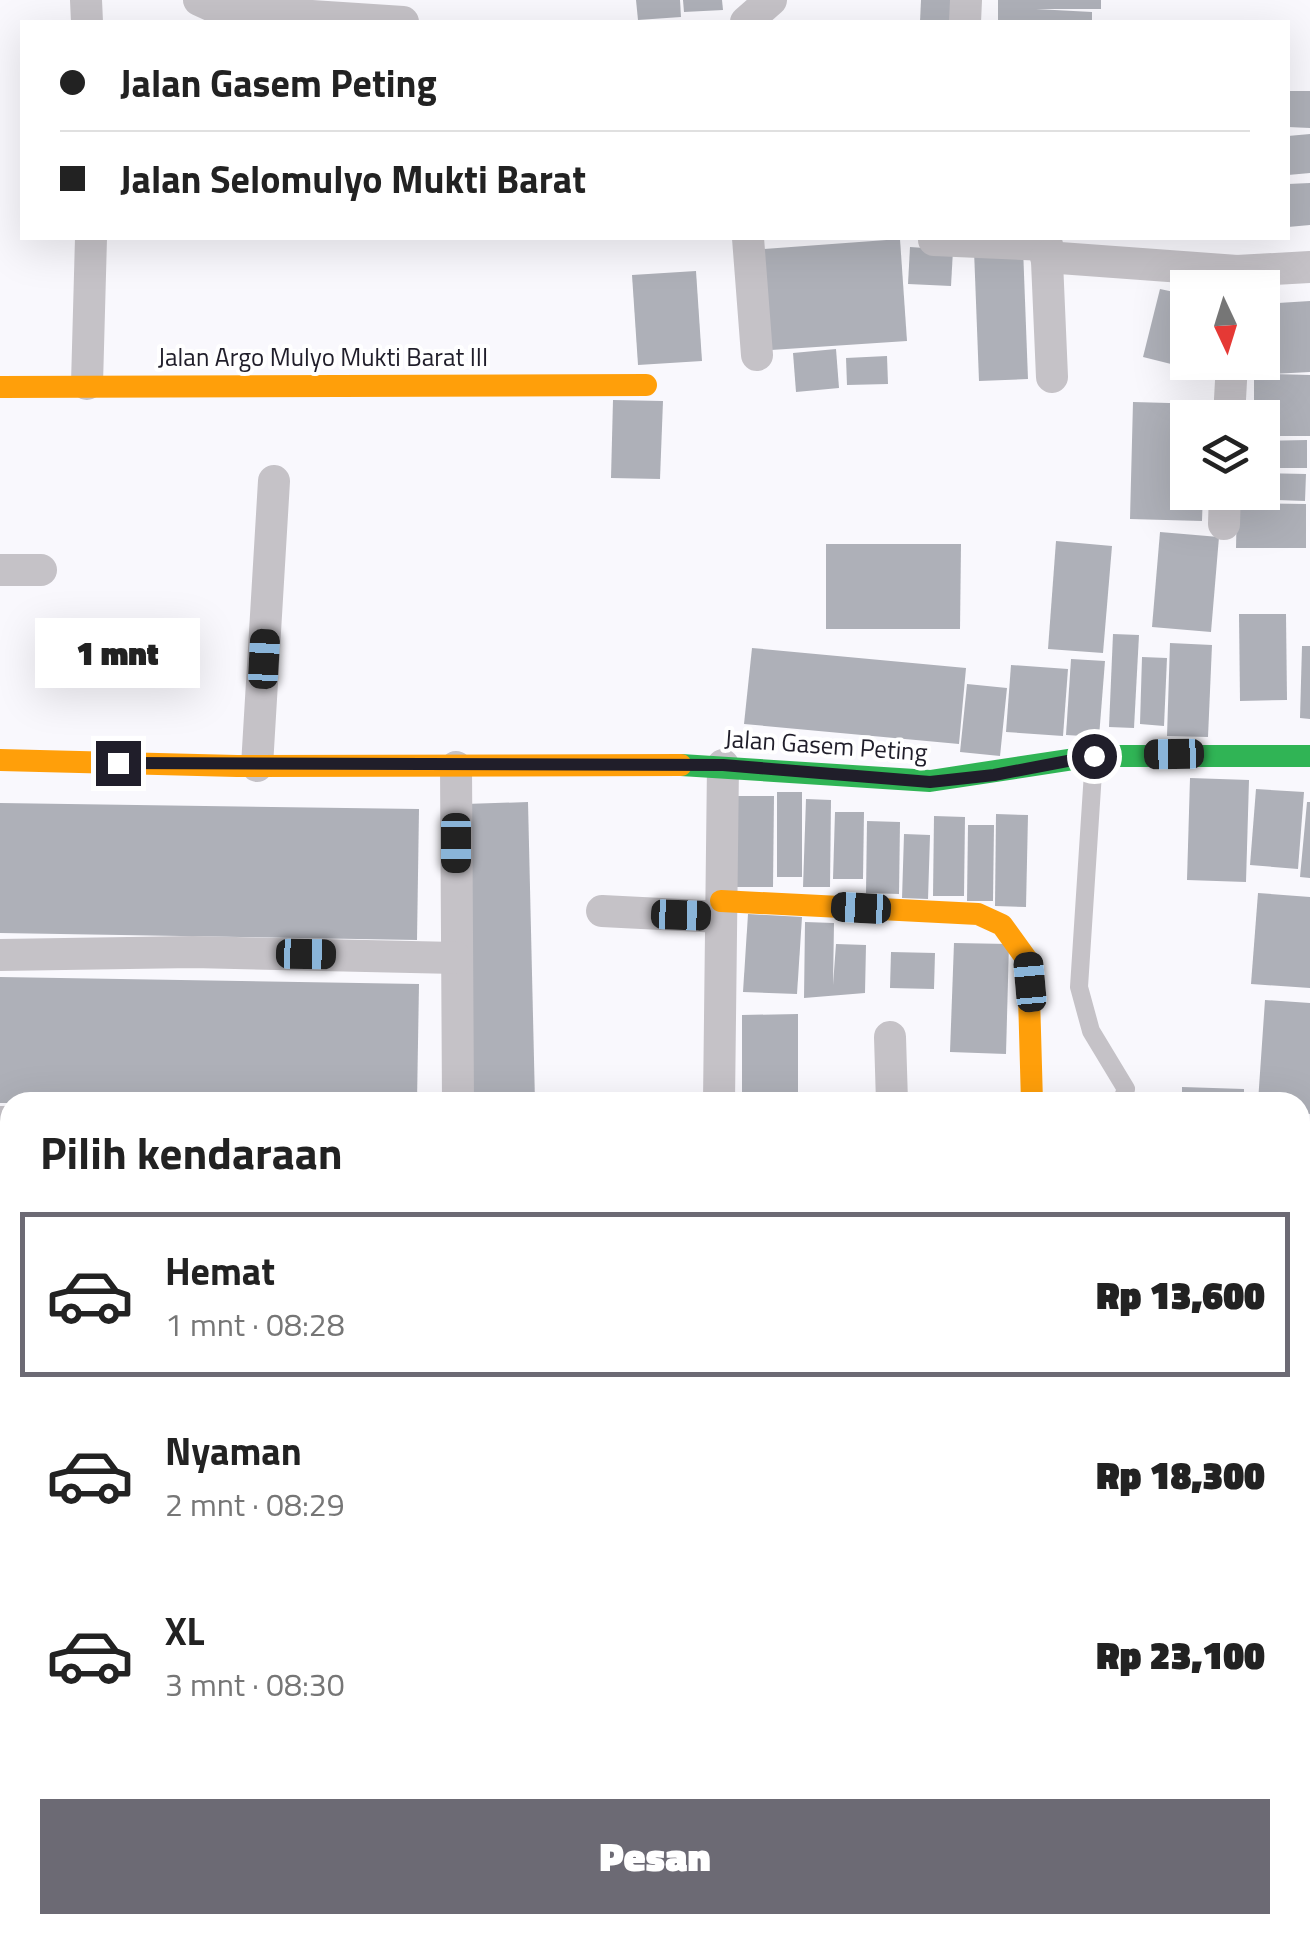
<!DOCTYPE html>
<html lang="id">
<head>
<meta charset="utf-8">
<style>
  :root { --surface:#fff; --page:#f2f2f2; --text:#222; --muted:#767676; --line:#e0e0e0; --accent:#6c6a74 }
  body { margin:0; font-family:"Titillium Web",sans-serif; background:var(--page); color:var(--text); height:100vh; display:flex; flex-direction:column; font-size:38px; white-space:nowrap }
  * { box-sizing:border-box; margin:0 }
  p { font-size:32px; color:var(--muted) }
  .icon { flex:none; width:55px; height:55px; fill:none; stroke:currentColor; stroke-width:2; stroke-linecap:round; stroke-linejoin:round }
  .map { position:relative; flex:1; overflow:hidden }
  .details { position:absolute; left:0px; top:1092px; width:1310px; height:842px; display:flex; flex-direction:column; background:var(--surface); border-radius:30px 30px 0 0; box-shadow:0 10px 40px #0002 }
  .details>* { flex:none }
  .top-card { position:absolute; left:20px; top:20px; width:1270px; height:220px; border-radius:0px; box-shadow:0 10px 40px #0002; display:grid; align-content:center; height:220px; padding:0 40px; background:var(--surface) }
  .needle { width:65px; rotate:176deg }
  .fabs { position:absolute; left:1170px; top:270px; display:grid; gap:20px }
  .fabs a { display:grid; place-items:center; width:110px; height:110px; border-radius:0px; background:var(--surface); box-shadow:0 10px 40px #0002; font-size:50px }
  .end { position:absolute; width:45px; height:45px; margin:-22px; border:12px solid #201e2a; background:#fff; box-shadow:0 0 0 5px #fff }
  .from { border-radius:50% }
  .bubble { position:absolute; height:70px; border-radius:0px; background:var(--surface); box-shadow:0 10px 40px #0002; font-size:32px; font-weight:800; line-height:70px; text-align:center }
  .car { position:absolute; width:30px; height:60px; margin:-30px -15px; border-radius:12px; box-shadow:0 0 8px 2px #0007; background:linear-gradient(#222 24%,#8ab4d8 0 40%,#222 0 76%,#8ab4d8 0 86%,#222 0) }
  .top-card b { display:flex; align-items:center; gap:35px; height:95px; font-size:38px }
  .top-card b+b { border-top:2px solid var(--line) }
  .top-card i { width:25px; height:25px; background:var(--text) }
  ul { padding:0; list-style:none }
  li { display:flex; align-items:center; gap:30px; height:165px; margin:0 20px 15px; padding:0 20px; border:5px solid transparent; border-radius:0px }
  li div { flex:1 }
  li b { display:block; font-size:38px }
  li em { font-style:normal; font-weight:800 }
  li.selected { border-color:var(--accent) }
  li>.icon { width:90px; height:90px; stroke-width:1.5 }
  h2 { padding:0 40px; font-size:45px; line-height:120px }
  .cta { display:flex; gap:20px; margin-top:auto; padding:20px 40px }
  .cta a { flex:1; height:115px; border-radius:0px; background:var(--accent); color:#fff; font-size:40px; font-weight:800; line-height:115px; text-align:center }
  .map>svg:first-child { display:block }
  .building { fill:#aeb0b8 }
  .lines { fill:none; stroke-linecap:round; stroke-linejoin:round }
  .lane { stroke:#c5c2c7; stroke-width:18 }
  .street { stroke:#c5c2c7; stroke-width:32 }
  .fast { stroke:#30b455; stroke-width:22 }
  .slow { stroke:#ff9f0a; stroke-width:22 }
  .route { stroke:#201e2a; stroke-width:12 }
  .labels { text-anchor:middle; stroke-width:8; stroke-linejoin:round; paint-order:stroke }
  .street-label { font-size:25px; fill:#201e2a; stroke:#fff }
</style>
</head>
<body>
<div class="map">
<svg width="1310" height="1933" viewBox="0 0 1310 1933">
  <rect width="100%" height="100%" fill="#f9f8fd"/>
  <!-- building -->
  <g class="building">
    <path d="M636,0h44l1,17 -43,3z"/>
    <path d="M683,0h39l1,10 -39,2z"/>
    <path d="M921,0h37v22h-38z"/>
    <path d="M998,0h103v9h-65l56,3v10h-94z"/>
    <path d="M1288,91h22v37l-22,-1z"/>
    <path d="M1310,134v39l-22,2v-39z"/>
    <path d="M1310,183v42l-22,2v-43z"/>
    <path d="M900,239l7,102 -136,9 -7,-101z"/>
    <path d="M910,247l43,3 -2,36 -43,-2z"/>
    <path d="M1023,248l5,131 -49,2 -5,-131z"/>
    <path d="M696,271l6,90 -64,4 -6,-90z"/>
    <path d="M1160,289l28,6 -5,72 -40,-10z"/>
    <path d="M1310,301v71l-38,2 38,1v61h-48v-18h-8v-56h8v-58z"/>
    <path d="M836,349l3,39 -43,4 -3,-39z"/>
    <path d="M887,356l1,28 -41,1 -1,-27z"/>
    <path d="M613,400l50,1 -3,78 -49,-1z"/>
    <path d="M1133,402l72,2v14h-17v74h15l-1,29 -72,-2z"/>
    <path d="M1307,440v28h-45v-27z"/>
    <path d="M1262,473l44,1 -1,27 -62,-2v-7h19z"/>
    <path d="M1237,503l69,1v44h-70z"/>
    <path d="M1160,532l59,5 -8,95 -59,-5z"/>
    <path d="M1056,541l56,5 -9,107 -55,-4z"/>
    <path d="M826,544h135l-1,85h-134z"/>
    <path d="M1239,614h47l1,86 -47,1z"/>
    <path d="M1113,634l26,1 -5,93 -25,-1z"/>
    <path d="M1170,643l42,2 -4,92 -41,-1z"/>
    <path d="M1302,646h8v73l-10,-1z"/>
    <path d="M752,648l214,20 -7,76 -215,-20z"/>
    <path d="M1142,657l25,1 -3,68 -24,-2z"/>
    <path d="M1071,659l34,2 -6,76 -33,-2z"/>
    <path d="M1011,665l57,4 -5,67 -57,-4z"/>
    <path d="M967,684l40,4 -7,68 -40,-4z"/>
    <path d="M1190,778l59,2 -3,102 -59,-2z"/>
    <path d="M1256,789l48,3 -6,77 -48,-4z"/>
    <rect x="777" y="792" width="25" height="85"/>
    <path d="M732,796h42l-1,91h-41z"/>
    <path d="M806,799l25,1 -1,87h-27z"/>
    <path d="M528,802l7,300h-63l-7,-298z"/>
    <path d="M1307,802h3v76l-10,-1z"/>
    <path d="M0,803l419,6 -2,131 -417,-7z"/>
    <path d="M835,812h29l-1,67h-30z"/>
    <path d="M996,814l32,1 -2,92 -31,-1z"/>
    <path d="M934,816l31,1 -1,79h-31z"/>
    <path d="M867,821l33,1 -1,72 -33,-1z"/>
    <path d="M968,825h26l-1,76h-26z"/>
    <path d="M904,834l26,1 -2,64 -26,-1z"/>
    <path d="M1258,893l52,4v91l-59,-4z"/>
    <path d="M748,914l54,3 -5,77 -54,-2z"/>
    <path d="M805,922l29,1 -1,62 3,-41 30,1 -1,48 -61,5z"/>
    <path d="M954,943l55,1 -3,110 -56,-2z"/>
    <path d="M891,952l44,1 -1,36 -44,-1z"/>
    <path d="M0,977l419,7 -2,118 -417,1z"/>
    <path d="M1265,1000l45,3v111l-10,-1v-11h-42z"/>
    <path d="M798,1014v88h-56v-87z"/>
    <path d="M1182,1087l62,2v13h-62z"/>
    <path d="M1300,1140l8,1 -2,25 -6,-1z"/>
    <path d="M0,1145l10,1v125h-10z"/>
    <rect x="0" y="1319" width="10" height="125"/>
    <path d="M1300,1357l10,2v60l-10,-2z"/>
    <path d="M0,1486l10,1v125h-10z"/>
    <path d="M1300,1626l10,1v104l-10,-2z"/>
    <path d="M0,1688l10,2v127l-10,-2z"/>
    <path d="M1300,1864l10,1v51l-10,-1z"/>
    <path d="M35,1925h239l-1,8h-239z"/>
    <path d="M331,1925l151,2 115,-2v8h-268z"/>
    <rect x="1208" y="1925" width="65" height="8"/>
    <path d="M1109,1926l88,1v6h-88z"/>
  </g>
  <g class="lines">
    <!-- lane -->
    <path class="lane" d="M1094,757l-15,230 12,44 35,58 -5,13"/>
    <!-- street -->
    <g class="street">
      <path d="M86,0l1,22"/>
      <path d="M199,0l22,10 182,12"/>
      <path d="M746,22l25,-22"/>
      <path d="M965,22l1,-22"/>
      <path d="M748,238l9,117"/>
      <path d="M1046,238l6,139"/>
      <path d="M934,240l113,5"/>
      <path d="M1046,257l191,14 73,-4"/>
      <path d="M87,384l4,-146"/>
      <path d="M1229,418l3,-56"/>
      <path d="M1224,524l1,-32"/>
      <path d="M0,570h41"/>
      <path d="M257,766l17,-285"/>
      <path d="M456,767l2,335"/>
      <path d="M602,911l119,6"/>
      <path d="M0,955l193,-3 263,6"/>
      <path d="M890,1037l2,65"/>
      <path d="M719,1102l4,-337"/>
      <path d="M0,1122h10"/>
      <path d="M1300,1292h10"/>
      <path d="M0,1297h10"/>
      <path d="M0,1467h10"/>
      <path d="M0,1646l10,1"/>
      <path d="M1300,1812l10,2"/>
      <path d="M0,1838l10,1"/>
      <path d="M1037,1933v-8"/>
    </g>
    <!-- fast -->
    <path class="fast" d="M681,765l249,16 164,-25h216"/>
    <!-- slow -->
    <g class="slow">
      <path d="M0,387l646,-2"/>
      <path d="M0,760l237,6 444,-1"/>
      <path d="M721,901l257,13 24,11 26,36 4,141"/>
    </g>
  </g>
  <g class="lines">
    <!-- route -->
    <path class="route" d="M118,763l605,2 207,17 64,-7 100,-19"/>
  </g>
  <g class="labels">
    <!-- street labels -->
    <g class="street-label">
      <text x="323" y="366">Jalan Argo Mulyo Mukti Barat III</text>
      <text transform="translate(826 745) rotate(4)" y="9">Jalan Gasem Peting</text>
    </g>
  </g>
</svg>
<div class="fabs">
<a><svg class="needle" viewBox="-14 -14 28 28"><path d="M0-13l5 13h-10z" fill="#e53935"/><path d="M0 13l5-13h-10z" fill="#767676"/></svg></a>
<a><svg class="icon" aria-label="layers" viewBox="0 0 24 24"><path d="M12 4l9 5-9 5-9-5zM3 14l9 5 9-5"/></svg></a>
</div>
<i class="end from" style="left:1094px;top:756px"></i>
<i class="end" style="left:118px;top:763px"></i>
<div class="bubble" style="left:35px;top:618px;width:165px">1 mnt</div>
<i class="car" style="left:264px;top:659px;rotate:3deg"></i>
<i class="car" style="left:1174px;top:754px;rotate:269deg"></i>
<i class="car" style="left:456px;top:843px;rotate:180deg"></i>
<i class="car" style="left:861px;top:908px;rotate:273deg"></i>
<i class="car" style="left:681px;top:915px;rotate:92deg"></i>
<i class="car" style="left:306px;top:954px;rotate:91deg"></i>
<i class="car" style="left:1030px;top:982px;rotate:355deg"></i>
<div class="top-card">
<b><i class="from"></i>Jalan Gasem Peting</b>
<b><i></i>Jalan Selomulyo Mukti Barat</b>
</div>
<section class="details">
<h2>Pilih kendaraan</h2>
<ul>
<li class="selected"><svg class="icon" aria-label="car" viewBox="0 0 24 24"><path d="M5 17H2v-5l4-1 3-4h7l3 4 3 1v5h-3M9 17h6M6 11h13"/><circle cx="7" cy="17" r="2"/><circle cx="17" cy="17" r="2"/></svg><div><b>Hemat</b><p>1 mnt · 08:28</p></div><em>Rp 13,600</em></li>
<li><svg class="icon" aria-label="car" viewBox="0 0 24 24"><path d="M5 17H2v-5l4-1 3-4h7l3 4 3 1v5h-3M9 17h6M6 11h13"/><circle cx="7" cy="17" r="2"/><circle cx="17" cy="17" r="2"/></svg><div><b>Nyaman</b><p>2 mnt · 08:29</p></div><em>Rp 18,300</em></li>
<li><svg class="icon" aria-label="car" viewBox="0 0 24 24"><path d="M5 17H2v-5l4-1 3-4h7l3 4 3 1v5h-3M9 17h6M6 11h13"/><circle cx="7" cy="17" r="2"/><circle cx="17" cy="17" r="2"/></svg><div><b>XL</b><p>3 mnt · 08:30</p></div><em>Rp 23,100</em></li>
</ul>
<div class="cta"><a>Pesan</a></div>
</section>
</div>
</body>
</html>
